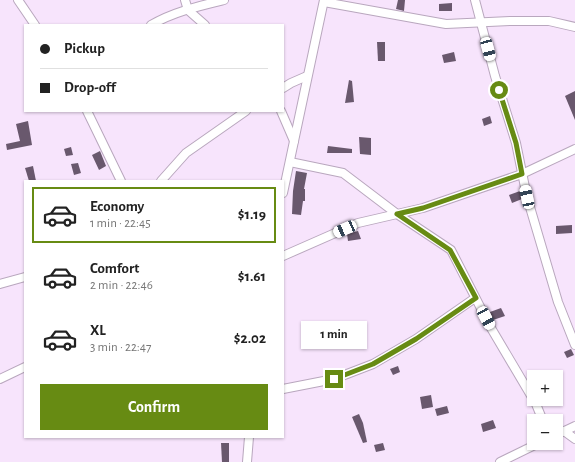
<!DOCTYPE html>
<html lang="en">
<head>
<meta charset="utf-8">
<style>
  :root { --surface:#fff; --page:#f2f2f2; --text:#222; --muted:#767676; --line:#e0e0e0; --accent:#678b13 }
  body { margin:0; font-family:"Alegreya Sans",sans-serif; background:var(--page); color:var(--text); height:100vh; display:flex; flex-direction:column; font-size:15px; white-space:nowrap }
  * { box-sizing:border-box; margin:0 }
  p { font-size:13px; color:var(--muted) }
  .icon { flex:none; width:22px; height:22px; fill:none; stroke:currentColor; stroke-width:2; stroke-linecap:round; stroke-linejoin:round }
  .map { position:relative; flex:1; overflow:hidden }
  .drawer { position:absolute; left:24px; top:180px; width:260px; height:258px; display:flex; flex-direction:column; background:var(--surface); border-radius:0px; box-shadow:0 1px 3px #0004 }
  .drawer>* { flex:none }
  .hud { position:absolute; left:24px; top:24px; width:260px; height:88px; border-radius:0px; box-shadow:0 1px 3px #0004; display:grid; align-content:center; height:88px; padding:0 16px; background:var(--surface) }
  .controls { position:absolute; left:527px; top:370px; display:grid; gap:8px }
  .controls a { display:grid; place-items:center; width:36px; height:36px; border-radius:0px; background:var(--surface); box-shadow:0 1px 3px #0004; font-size:20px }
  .end { position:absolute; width:18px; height:18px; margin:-9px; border:5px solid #678b13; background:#fff; box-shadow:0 0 0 2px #fff }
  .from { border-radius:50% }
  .bubble { position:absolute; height:28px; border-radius:0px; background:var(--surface); box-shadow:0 1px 3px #0004; font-size:13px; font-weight:700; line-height:28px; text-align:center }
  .car { position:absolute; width:12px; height:24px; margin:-12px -6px; border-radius:5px; box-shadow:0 0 3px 1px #0007; background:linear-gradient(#fff 24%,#345 0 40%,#fff 0 76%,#345 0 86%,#fff 0) }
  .hud b { display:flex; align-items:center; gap:14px; height:38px; font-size:15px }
  .hud b+b { border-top:1px solid var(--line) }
  .hud i { width:10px; height:10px; background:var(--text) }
  ul { padding:7px 0 0; list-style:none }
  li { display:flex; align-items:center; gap:12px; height:56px; margin:0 8px 6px; padding:0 8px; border:2px solid transparent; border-radius:0px }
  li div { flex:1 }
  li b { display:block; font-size:15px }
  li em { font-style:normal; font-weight:700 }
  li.selected { border-color:var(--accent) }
  li>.icon { width:36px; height:36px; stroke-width:1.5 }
  .primary-button { display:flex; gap:8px; margin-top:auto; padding:8px 16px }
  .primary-button a { flex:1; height:46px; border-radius:0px; background:var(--accent); color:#fff; font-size:16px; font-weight:700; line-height:46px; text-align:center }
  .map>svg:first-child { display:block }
  .building { fill:#69586d }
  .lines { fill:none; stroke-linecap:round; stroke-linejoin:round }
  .street-casing { stroke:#b9a7be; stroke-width:10 }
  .street { stroke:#fff; stroke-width:8 }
  .route { stroke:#678b13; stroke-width:5 }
</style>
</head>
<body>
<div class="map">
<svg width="575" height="462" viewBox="0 0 575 462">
  <rect width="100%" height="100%" fill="#f7e4fc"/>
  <!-- building -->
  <g class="building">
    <path d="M398,0h7l-1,11 -8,-2z"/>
    <path d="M452,3v8h-13v-7z"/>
    <path d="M377,42h8v19h-7z"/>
    <path d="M454,52l2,9 -12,2 -2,-8z"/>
    <path d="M349,80l3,1 2,21 -9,1z"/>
    <path d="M575,91v29l-10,-24z"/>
    <path d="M490,116l2,7 -8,3 -2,-7z"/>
    <path d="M28,121l4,24 -25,5 -1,-6 14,-3 -4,-17z"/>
    <path d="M359,137l12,1v17l-11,-1z"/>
    <path d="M328,146l24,3v4h-25z"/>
    <path d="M71,147l2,8 -7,1 -2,-7z"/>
    <path d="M100,151l6,15 -7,4 -7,-15z"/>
    <path d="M78,163l3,10 -7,2 -3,-11z"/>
    <path d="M33,166l3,15h-7l-4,-13z"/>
    <path d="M296,171l11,2 -3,16h1v12h-2l-2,14 -9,-1 1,-23z"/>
    <path d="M520,191l2,8 -10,4 -3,-8z"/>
    <path d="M572,225v8l-16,1v-8z"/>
    <path d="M358,231l3,8 -13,2 -1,-7z"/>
    <path d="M501,308l4,8 -12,4 -3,-8z"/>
    <path d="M571,349l3,6 -7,3 -3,-6z"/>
    <path d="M398,366l2,6 -7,3 -3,-6z"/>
    <path d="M431,395l2,12 -11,2 -2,-12z"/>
    <path d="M447,406l2,7 -12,3 -2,-7z"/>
    <path d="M359,414l4,9 4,19 -4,1 -11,-26z"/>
    <path d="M493,420l3,8 -13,4 -2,-8z"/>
    <path d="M221,443h8v19h-7z"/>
    <path d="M383,443l2,7 -9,2 -2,-7z"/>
  </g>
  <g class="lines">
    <defs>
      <g id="street">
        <path d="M18,0l17,25"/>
        <path d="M185,0l3,10 17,15"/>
        <path d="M475,0l20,76 21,67 11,54 31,105 17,43"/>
        <path d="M324,2l122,22 64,-3h39l26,6"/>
        <path d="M151,25c22,-13 48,-19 73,-25"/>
        <path d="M283,88l8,-5 16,-7"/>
        <path d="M87,111l34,70"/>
        <path d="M281,111l13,30"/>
        <path d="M290,162l53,11 54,41 54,36 40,78 45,76 7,17"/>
        <path d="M161,181l25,-28 60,-42"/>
        <path d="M283,193l41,-193"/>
        <path d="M283,256l75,-33 65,-15 99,-34 53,-25"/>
        <path d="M0,284l25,-7"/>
        <path d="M0,379l25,-12"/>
        <path d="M283,389l51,-10 39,-15 43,-25 59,-41"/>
        <path d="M564,431l11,8"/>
        <path d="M556,435l19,-9"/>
        <path d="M247,462l2,-25"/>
        <path d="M500,462l39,-19"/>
      </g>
    </defs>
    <!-- street casing -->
    <use href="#street" class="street-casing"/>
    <!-- street -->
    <use href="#street" class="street"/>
  </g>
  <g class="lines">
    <!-- route -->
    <path class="route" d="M334,379l39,-15 43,-25 60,-41 -26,-48 -53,-36 26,-6 99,-34 -6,-31 -17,-53"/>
  </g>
</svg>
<div class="controls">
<a>+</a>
<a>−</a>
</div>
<i class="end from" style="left:499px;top:90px"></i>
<i class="end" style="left:334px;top:379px"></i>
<div class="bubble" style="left:301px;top:321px;width:66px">1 min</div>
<i class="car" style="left:488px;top:49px;rotate:165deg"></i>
<i class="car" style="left:527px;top:197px;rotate:348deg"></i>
<i class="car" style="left:345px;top:229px;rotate:246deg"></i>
<i class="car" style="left:486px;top:318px;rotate:152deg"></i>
<div class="hud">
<b><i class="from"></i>Pickup</b>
<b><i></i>Drop-off</b>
</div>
<section class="drawer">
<ul>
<li class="selected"><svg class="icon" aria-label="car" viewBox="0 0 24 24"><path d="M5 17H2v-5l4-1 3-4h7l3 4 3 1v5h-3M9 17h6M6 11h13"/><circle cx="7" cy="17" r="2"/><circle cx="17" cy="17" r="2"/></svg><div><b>Economy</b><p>1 min · 22:45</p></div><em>$1.19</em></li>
<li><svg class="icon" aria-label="car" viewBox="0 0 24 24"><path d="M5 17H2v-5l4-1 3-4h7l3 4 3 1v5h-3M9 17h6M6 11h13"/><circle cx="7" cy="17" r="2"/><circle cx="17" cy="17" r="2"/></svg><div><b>Comfort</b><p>2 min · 22:46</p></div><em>$1.61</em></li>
<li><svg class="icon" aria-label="car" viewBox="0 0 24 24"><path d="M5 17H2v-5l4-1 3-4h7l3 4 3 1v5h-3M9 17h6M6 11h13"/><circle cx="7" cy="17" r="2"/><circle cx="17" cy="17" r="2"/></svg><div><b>XL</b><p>3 min · 22:47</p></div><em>$2.02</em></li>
</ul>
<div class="primary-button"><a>Confirm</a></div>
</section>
</div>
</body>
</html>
